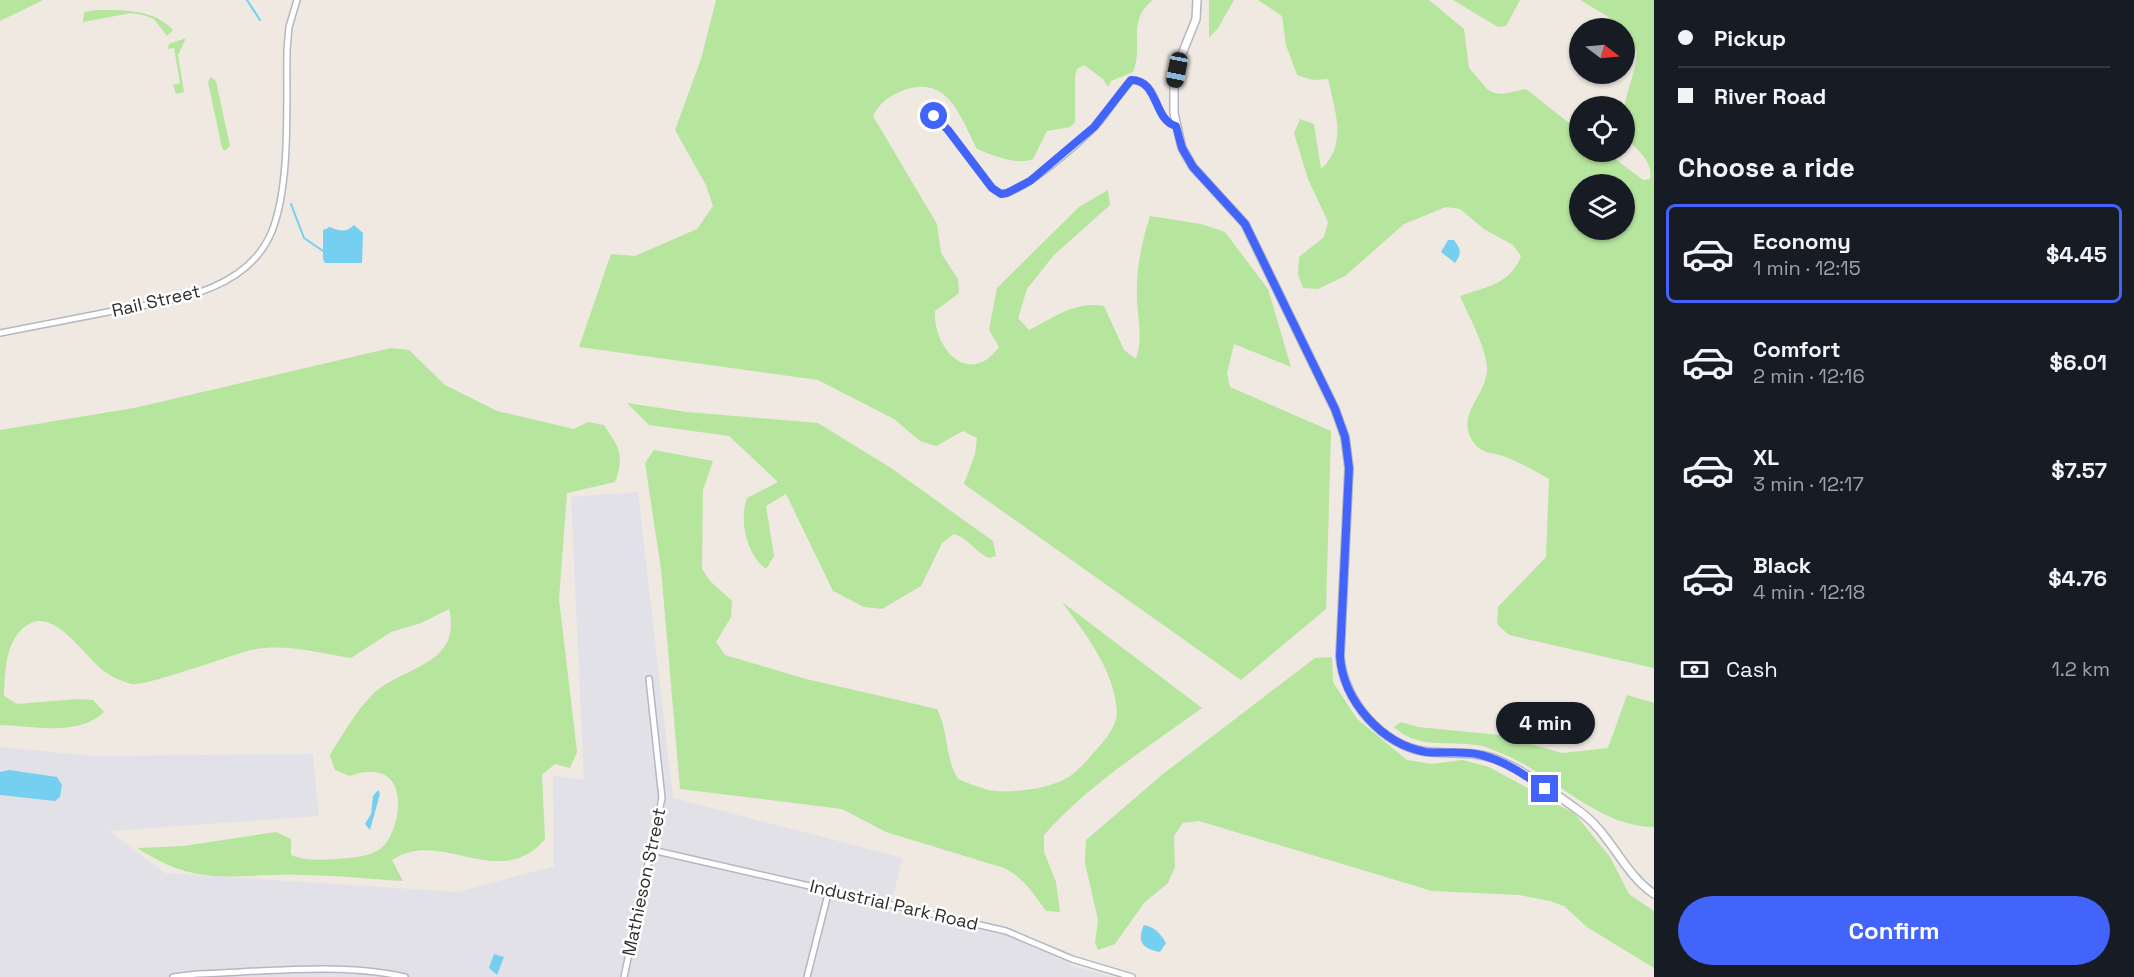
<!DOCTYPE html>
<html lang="en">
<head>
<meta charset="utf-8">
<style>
  :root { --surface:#171b24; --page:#20242c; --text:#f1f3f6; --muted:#9ea1a6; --line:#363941; --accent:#4264fb }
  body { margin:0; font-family:"Space Grotesk",sans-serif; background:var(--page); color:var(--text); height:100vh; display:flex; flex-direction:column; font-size:22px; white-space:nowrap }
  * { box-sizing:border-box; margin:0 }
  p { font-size:20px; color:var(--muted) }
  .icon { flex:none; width:33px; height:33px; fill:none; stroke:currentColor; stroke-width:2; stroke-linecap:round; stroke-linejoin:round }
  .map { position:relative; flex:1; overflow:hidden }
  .details { display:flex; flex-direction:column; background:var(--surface); width:480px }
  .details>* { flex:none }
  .hud { display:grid; align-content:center; height:132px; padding:0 24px; background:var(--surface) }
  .needle { width:39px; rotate:106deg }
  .tools { position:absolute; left:1569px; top:18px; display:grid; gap:12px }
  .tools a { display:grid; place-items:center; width:66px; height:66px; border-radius:50%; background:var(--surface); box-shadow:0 2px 4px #0004; font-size:30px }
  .end { position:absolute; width:27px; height:27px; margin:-14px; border:8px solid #4264fb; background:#fff; box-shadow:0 0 0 3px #fff }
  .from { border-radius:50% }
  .bubble { position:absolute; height:42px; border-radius:21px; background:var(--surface); box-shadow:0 2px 4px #0004; font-size:20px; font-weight:700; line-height:42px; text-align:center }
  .car { position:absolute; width:18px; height:36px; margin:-18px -9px; border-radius:8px; box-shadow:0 0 4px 2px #0007; background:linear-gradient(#222 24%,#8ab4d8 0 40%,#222 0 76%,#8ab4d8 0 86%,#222 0) }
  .hud b { display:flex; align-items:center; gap:21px; height:57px; font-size:22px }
  .hud b+b { border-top:2px solid var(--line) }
  .hud i { width:15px; height:15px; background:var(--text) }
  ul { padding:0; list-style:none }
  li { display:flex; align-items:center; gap:18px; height:99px; margin:0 12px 9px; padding:0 12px; border:3px solid transparent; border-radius:9px }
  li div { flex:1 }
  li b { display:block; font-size:22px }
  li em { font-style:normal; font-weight:700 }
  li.on { border-color:var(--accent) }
  li>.icon { width:54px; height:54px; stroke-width:1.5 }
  h2 { padding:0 24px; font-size:27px; line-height:72px }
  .pay { display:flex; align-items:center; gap:15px; height:66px; padding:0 24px; font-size:22px }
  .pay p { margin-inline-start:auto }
  .button { display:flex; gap:12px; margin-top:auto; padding:12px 24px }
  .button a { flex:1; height:69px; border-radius:36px; background:var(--accent); color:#fff; font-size:24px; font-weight:700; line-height:69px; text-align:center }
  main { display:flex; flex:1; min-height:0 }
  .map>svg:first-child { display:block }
  .industrial { fill:#e3e1e8 }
  .green { fill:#b6e59e; fill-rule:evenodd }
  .water { fill:#75cff0 }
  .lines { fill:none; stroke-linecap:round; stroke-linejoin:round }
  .stream { stroke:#75cff0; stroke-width:2 }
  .minor-casing { stroke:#b4b7c1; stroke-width:8 }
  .tertiary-casing { stroke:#b4b7c1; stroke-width:10 }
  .minor { stroke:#fff; stroke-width:5 }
  .tertiary { stroke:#fff; stroke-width:7 }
  .route { stroke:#4264fb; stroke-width:8 }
  .labels { text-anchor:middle; stroke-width:5; stroke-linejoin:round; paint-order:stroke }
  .street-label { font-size:18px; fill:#2e2e2e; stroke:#fff }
</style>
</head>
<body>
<main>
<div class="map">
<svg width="1654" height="977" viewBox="0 0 1654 977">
  <rect width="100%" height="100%" fill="#efe9e1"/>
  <!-- industrial -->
  <path class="industrial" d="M638,492l35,306 230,60 -14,53 126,26 58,29 39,11h-1112v-230l93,9 220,-2 6,62 -210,15 56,42 293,19 96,-26 -1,-91 31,5 -13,-283z"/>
  <!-- green -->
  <g class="green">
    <path d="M0,0h43l-43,21z"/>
    <path d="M716,0h437c-27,21 -9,44 -20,72l-22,9 -3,6 -5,-8 -19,-14 -7,4 -2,8v45l-5,5 -23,4 -14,28c-17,7 -40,-4 -56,-10 -17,-32 -28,-74 -73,-59 -15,6 -24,12 -31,26l64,108 4,29 17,26 1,14 -24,18c-2,38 34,77 64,36l-10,-17 8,-42 82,-81 29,-17 2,15 -56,50 -27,34 -9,29 11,12c25,-12 45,-29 75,-24l20,44 12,9c7,-20 2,-39 1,-60 -1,-29 4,-55 13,-83l51,8 24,8 43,57 23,78 -57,-23 -7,29 3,14 101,44 -5,178 -85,71 -277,-196 11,-30 2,-16 -14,-7 -27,15 -16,-5 -26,-22 -76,-39 -239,-33 32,-93 24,2 62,-27 16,-23 -7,-21 -31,-55 26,-71z"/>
    <path d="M1209,0h25l-16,28 -9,10z"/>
    <path d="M1258,0h171l35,29 5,39 18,21 7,4 8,1 24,-5 53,42 1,21h26l37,28 7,-1c4,-22 -18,-29 -25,-46 -9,-22 12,-58 12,-82l-12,-15 -1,-8h-6l-11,-12 -27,-16h74v668l-145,-33 -12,-11 1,-17 48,-50 3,-78c-14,-8 -30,-17 -46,-23 -10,-3 -22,-3 -29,-13 -20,-27 12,-47 13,-73 1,-20 -19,-55 -27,-74 26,-9 51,-12 61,-40l-8,-11 -29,-16 -24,-20 -14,-2 -42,17 -59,52 -27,13 -15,-1 -5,-14 1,-17 25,-20 4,-15 -20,-43 -14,-46 6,-14 14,5 7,45c27,-24 14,-58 7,-90l-15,1 -16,-5 -11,-30 -4,-29zM1580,184h44v46h-44z"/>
    <path d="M1453,0h67l-14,26 -8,1z"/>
    <path d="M97,10c28,0 56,-1 76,20l-6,6 -13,-17 -11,-4 -12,-2 -48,9 1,-10z"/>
    <path d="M186,38l-8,17 6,37 -8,2 -3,-9 7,-2 -6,-35 -7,1 2,-5z"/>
    <path d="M211,77l5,4 14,65 -5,5 -3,-3 -14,-66z"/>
    <path d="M391,348l18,2 36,35 52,26 77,18 14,-7 16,3c15,23 21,29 11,57l-48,11 -8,106 18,153 -7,16 -15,-4 -13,11 3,64c-45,54 -104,-12 -153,21l11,21c-34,-2 -68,-6 -102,-6 -69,-2 -101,14 -164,-27l47,-2 92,-14 15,7v16c15,6 28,5 45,4 13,-1 29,-2 41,-8 24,-11 41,-99 -27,-75l-15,-6 -5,-15c13,-21 25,-43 43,-61 27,-27 90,-28 76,-85l-28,14 -30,9 -40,26c-32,-5 -68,-15 -100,-8 -20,5 -107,37 -119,34 -7,-2 -19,-6 -25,-11 -20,-12 -49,-63 -76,-50 -26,12 -26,49 -27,73l13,8 61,-5 15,1 11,12c-26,25 -70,14 -104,13v-295l134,-22z"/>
    <path d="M627,403l60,9 131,11 73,45 102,73 3,15 -7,2c-14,-6 -21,-20 -35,-24l-12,9 -21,43 -39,23 -18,-2 -31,-16 -47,-97 -20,12 8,50 -8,13c-20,-15 -27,-49 -19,-71l31,-16 -49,-46 -80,-11z"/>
    <path d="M654,450l59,11 -10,29 -1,79 8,12 22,20 -1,16 -15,25 9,13 81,24 131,30c12,23 7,46 21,70 10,4 20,8 30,11 20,4 60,-1 77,-11 12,-6 21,-18 30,-28 9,-9 22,-25 22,-39 -2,-41 -32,-79 -55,-110l140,106c-55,40 -113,76 -158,127v17l12,30 4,30 -14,-1c-13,-18 -22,-33 -42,-43l-118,-36 -44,-23 -162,-20 -19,-220 -16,-106z"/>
    <path d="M1332,657l1,25 24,37 50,41 25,4 30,-4 27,7 86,47 35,43 19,37 25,17v57l-67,-41 -23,-21 -14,-5 -31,-6 -87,-4 -233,-70 -16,2 -9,13 1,31 -7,16 -24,20 -29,41 -17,6 -3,-7 3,-23 -13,-57 1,-23 77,-66 152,-116z"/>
    <path d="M1627,695l27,8v124c-58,-1 -99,-52 -151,-73 -8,-3 -17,-8 -26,-9 -30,-4 -60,4 -83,-18l7,-5 17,5 82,8 62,18 46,-5z"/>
  </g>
  <!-- water -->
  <g class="water">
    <path d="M354,225l9,8 -1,30h-37l-2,-4v-29l7,-3c10,5 17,5 24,-2z"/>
    <path d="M1448,240h6c7,10 8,13 1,23l-14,-11z"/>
    <path d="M9,770l48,7 5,8 -2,12 -5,4 -55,-6v-23z"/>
    <path d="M378,790l2,4 -10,36 -5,-6 6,-10 2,-18z"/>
    <path d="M1144,925c11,2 17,9 22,18l-6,9c-17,-3 -24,-10 -16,-27z"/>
    <path d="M494,954l10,3 -7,18 -8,-7z"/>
  </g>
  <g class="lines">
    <!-- stream -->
    <g class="stream">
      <path d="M247,0l13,20"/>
      <path d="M291,204l13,34 19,13"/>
    </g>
    <defs>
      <g id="minor">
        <path d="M934,116l14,14 44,58 9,6c23,-1 83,-55 99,-73 11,-13 19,-29 31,-41 29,0 22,40 45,46"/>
        <path d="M0,333c36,-7 72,-14 108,-21 57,-11 138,-17 164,-81 19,-48 14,-128 15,-181l2,-23 8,-27"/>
        <path d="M652,850l354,81 66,28 60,18"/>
        <path d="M173,977l24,-3c65,-2 145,-12 208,3"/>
        <path d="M624,977l38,-179 -13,-119"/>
        <path d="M807,977l22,-87"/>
      </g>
      <path id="tertiary" d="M1197,0l-1,19 -16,40 -6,24v30l8,35 11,19 52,57 90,185 10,28 4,31 -9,188c3,44 43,92 90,96 21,2 41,-1 63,6 30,11 59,34 85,52 33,23 44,62 76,84"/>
    </defs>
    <!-- minor casing -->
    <use href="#minor" class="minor-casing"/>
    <!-- tertiary casing -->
    <use href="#tertiary" class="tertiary-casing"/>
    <!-- minor -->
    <use href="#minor" class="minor"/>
    <!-- tertiary -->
    <use href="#tertiary" class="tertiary"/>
  </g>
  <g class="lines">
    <!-- route -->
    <path class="route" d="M934,116l14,14 44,58 9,6 6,-1 23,-12 64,-54 37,-47c28,0 22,40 45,46l6,22 11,19 52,57 90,185 10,28 4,31 -9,188c3,44 41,88 86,96 18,2 37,-2 55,3 24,6 44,20 64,34"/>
  </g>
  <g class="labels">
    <!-- street labels -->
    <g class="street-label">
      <text transform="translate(156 301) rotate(-13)" y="6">Rail Street</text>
      <text transform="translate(644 882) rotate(-78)" y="6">Mathieson Street</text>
      <text transform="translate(894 905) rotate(13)" y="6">Industrial Park Road</text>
    </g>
  </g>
</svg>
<div class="tools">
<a><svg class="needle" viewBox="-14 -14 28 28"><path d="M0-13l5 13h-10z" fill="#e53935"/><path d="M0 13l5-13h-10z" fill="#9ea1a6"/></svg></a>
<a><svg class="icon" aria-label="locate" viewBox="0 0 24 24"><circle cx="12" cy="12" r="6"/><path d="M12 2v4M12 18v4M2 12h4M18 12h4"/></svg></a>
<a><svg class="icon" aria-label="layers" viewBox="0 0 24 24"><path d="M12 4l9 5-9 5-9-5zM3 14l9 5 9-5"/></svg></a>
</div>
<i class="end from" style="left:934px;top:116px"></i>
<i class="end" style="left:1545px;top:789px"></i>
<div class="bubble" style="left:1496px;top:702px;width:99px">4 min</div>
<i class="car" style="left:1177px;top:70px;rotate:191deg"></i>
</div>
<section class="details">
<div class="hud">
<b><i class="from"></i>Pickup</b>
<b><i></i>River Road</b>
</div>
<h2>Choose a ride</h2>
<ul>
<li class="on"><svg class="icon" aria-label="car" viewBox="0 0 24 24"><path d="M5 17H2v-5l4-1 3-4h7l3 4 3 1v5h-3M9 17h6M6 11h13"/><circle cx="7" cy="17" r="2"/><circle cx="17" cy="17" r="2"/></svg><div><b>Economy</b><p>1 min · 12:15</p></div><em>$4.45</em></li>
<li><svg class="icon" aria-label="car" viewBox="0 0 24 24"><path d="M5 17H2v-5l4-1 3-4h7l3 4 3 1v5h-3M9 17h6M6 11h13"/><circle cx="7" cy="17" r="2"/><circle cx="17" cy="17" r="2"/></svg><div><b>Comfort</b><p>2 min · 12:16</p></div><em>$6.01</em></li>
<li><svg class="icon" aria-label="car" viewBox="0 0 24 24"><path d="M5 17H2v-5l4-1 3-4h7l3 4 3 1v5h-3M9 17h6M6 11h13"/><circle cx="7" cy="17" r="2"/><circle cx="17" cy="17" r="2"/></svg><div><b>XL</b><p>3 min · 12:17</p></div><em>$7.57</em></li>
<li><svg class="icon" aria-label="car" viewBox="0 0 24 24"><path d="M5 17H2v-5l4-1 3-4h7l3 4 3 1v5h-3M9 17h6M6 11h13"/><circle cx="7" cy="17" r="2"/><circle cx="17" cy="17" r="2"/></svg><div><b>Black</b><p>4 min · 12:18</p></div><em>$4.76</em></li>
</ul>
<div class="pay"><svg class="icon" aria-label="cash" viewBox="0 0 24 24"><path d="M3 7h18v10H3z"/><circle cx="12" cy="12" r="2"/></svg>Cash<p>1.2 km</p></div>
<div class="button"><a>Confirm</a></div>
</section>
</main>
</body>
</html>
